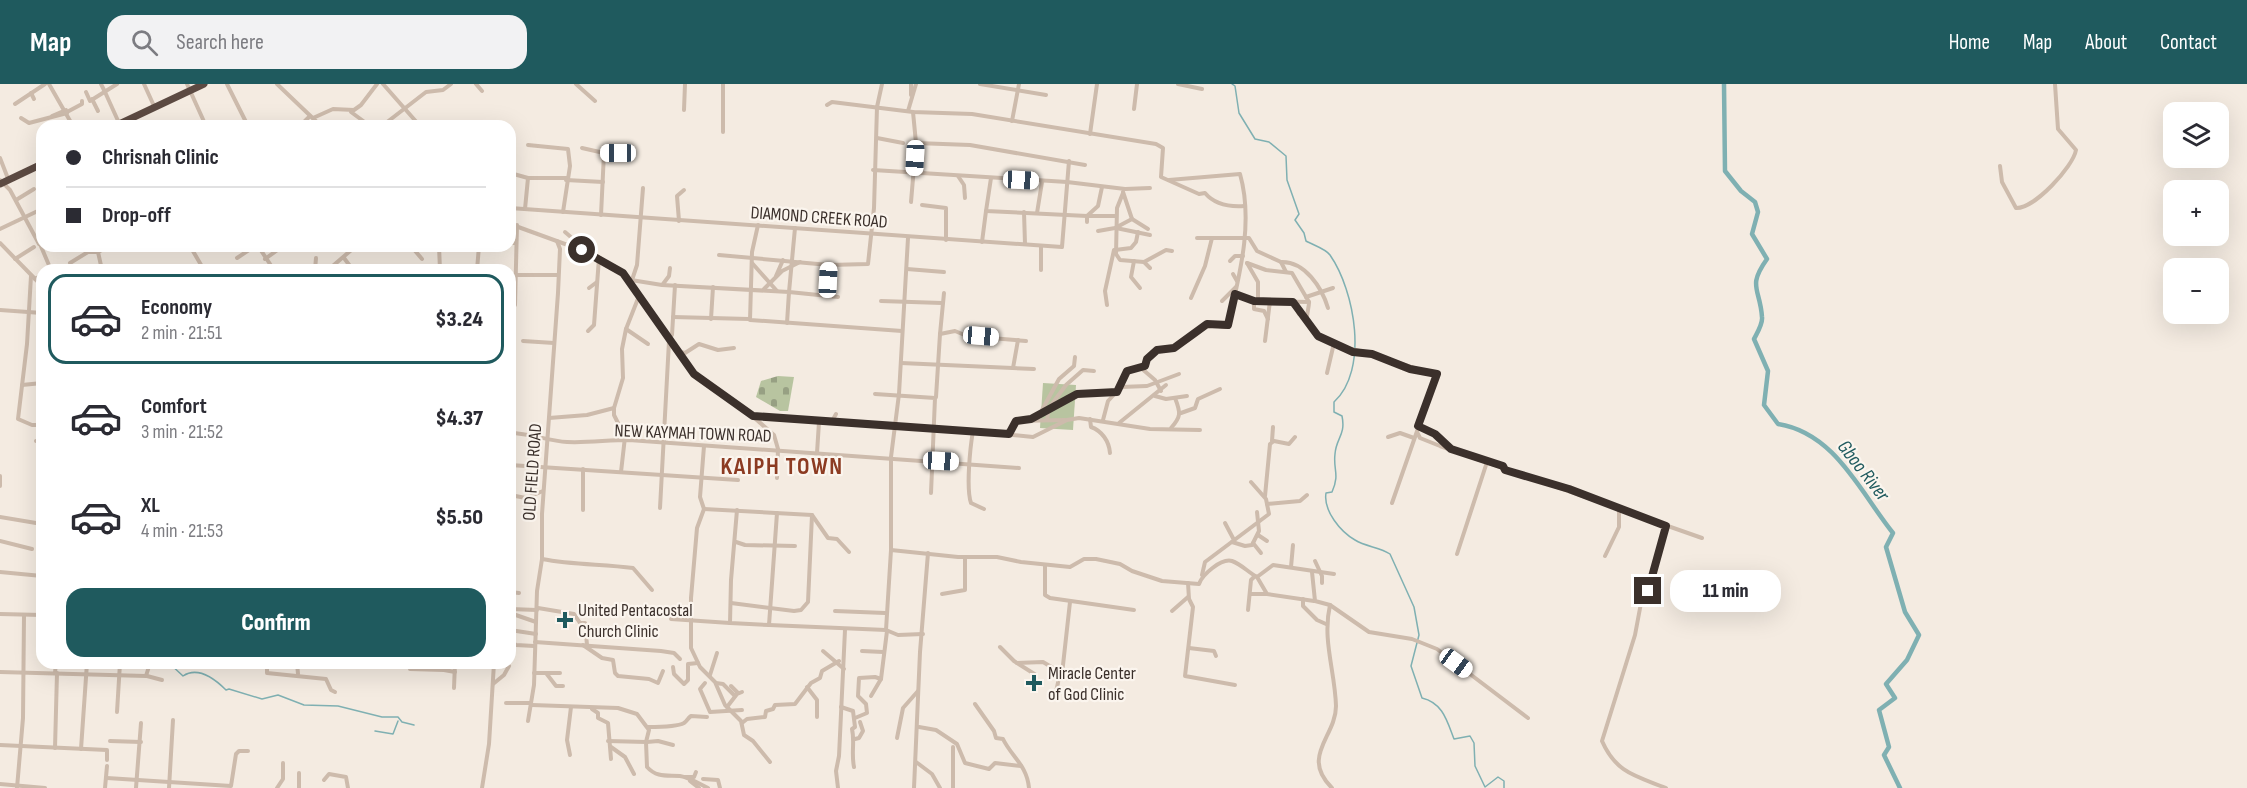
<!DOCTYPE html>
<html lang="en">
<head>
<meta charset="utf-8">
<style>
  :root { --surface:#fff; --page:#f2f2f3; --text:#2b2b33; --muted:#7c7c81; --line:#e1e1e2; --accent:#1f5a5e }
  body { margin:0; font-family:"Sofia Sans Condensed",sans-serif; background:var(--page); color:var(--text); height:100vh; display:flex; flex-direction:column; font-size:22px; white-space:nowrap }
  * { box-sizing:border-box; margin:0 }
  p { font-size:20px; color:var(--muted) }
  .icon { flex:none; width:33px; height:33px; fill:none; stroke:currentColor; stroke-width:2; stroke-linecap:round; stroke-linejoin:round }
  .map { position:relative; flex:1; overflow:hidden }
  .side { position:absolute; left:36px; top:180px; width:480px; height:405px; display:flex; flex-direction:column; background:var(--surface); border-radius:18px; box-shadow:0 6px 24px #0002 }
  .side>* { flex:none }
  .guide { position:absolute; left:36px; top:36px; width:480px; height:132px; border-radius:18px; box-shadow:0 6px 24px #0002; display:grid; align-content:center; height:132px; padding:0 30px; background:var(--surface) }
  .controls { position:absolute; left:2163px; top:18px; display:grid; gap:12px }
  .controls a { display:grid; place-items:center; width:66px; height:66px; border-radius:12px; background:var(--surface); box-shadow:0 6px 24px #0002; font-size:30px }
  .end { position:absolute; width:27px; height:27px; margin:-14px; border:8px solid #3b302b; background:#fff; box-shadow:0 0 0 3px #fff }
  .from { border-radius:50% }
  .bubble { position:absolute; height:42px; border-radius:18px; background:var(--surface); box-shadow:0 6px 24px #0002; font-size:20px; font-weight:800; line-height:42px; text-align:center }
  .car { position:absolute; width:18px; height:36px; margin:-18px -9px; border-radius:8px; box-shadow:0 0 4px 2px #0007; background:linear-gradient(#fff 24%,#345 0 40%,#fff 0 76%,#345 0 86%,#fff 0) }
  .guide b { display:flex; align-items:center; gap:21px; height:57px; font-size:22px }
  .guide b+b { border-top:2px solid var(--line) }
  .guide i { width:15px; height:15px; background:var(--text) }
  ul { padding:10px 0 0; list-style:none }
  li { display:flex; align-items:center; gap:18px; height:90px; margin:0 12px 9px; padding:0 18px; border:3px solid transparent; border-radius:18px }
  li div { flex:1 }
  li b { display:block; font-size:22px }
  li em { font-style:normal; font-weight:800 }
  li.active { border-color:var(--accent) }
  li>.icon { width:54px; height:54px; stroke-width:1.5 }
  .primary-button { display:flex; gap:12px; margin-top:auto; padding:12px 30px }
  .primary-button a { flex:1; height:69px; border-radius:18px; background:var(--accent); color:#fff; font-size:24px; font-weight:800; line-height:69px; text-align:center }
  header { display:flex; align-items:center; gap:36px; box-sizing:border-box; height:84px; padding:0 30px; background:var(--accent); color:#fff }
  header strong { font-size:28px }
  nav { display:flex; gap:33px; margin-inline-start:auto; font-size:21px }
  .search { width:420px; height:54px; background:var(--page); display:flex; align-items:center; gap:15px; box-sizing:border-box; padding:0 21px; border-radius:18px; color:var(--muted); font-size:22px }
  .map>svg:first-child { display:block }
  .green { fill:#b8c4a0 }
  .cemetery { fill:url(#cemetery-stones) }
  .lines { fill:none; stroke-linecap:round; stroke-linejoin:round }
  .stream { stroke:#7fb0b2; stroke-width:1.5 }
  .river { stroke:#7fb0b2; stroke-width:4.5 }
  .minor { stroke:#cdbbac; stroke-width:4 }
  .highway { stroke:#5c4a42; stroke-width:7 }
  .route { stroke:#3b302b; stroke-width:8 }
  .poi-dot { fill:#1f5a5e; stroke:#fbf5ee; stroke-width:2 }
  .labels { text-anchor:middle; stroke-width:4.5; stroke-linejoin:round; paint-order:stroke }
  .street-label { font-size:18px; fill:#3b302b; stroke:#fbf5ee }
  .poi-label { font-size:18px; fill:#3b302b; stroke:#fbf5ee; text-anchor:start }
  .water-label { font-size:20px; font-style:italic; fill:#1f5a5e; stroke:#fbf5ee }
  .district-label { font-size:24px; font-weight:bold; letter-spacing:1.5px; fill:#8c3b22; stroke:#fbf5ee }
</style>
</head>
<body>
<header>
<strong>Map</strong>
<div class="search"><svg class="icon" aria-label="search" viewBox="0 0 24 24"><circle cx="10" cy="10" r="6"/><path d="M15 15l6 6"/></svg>Search here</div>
<nav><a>Home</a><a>Map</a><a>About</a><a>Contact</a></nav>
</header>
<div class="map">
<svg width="2247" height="704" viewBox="0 0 2247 704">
  <defs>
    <pattern id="cemetery-stones" width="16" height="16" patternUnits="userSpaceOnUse" patternTransform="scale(1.5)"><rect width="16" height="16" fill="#b8c4a0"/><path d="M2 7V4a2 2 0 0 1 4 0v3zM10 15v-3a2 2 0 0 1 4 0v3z" fill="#97a083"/></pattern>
  </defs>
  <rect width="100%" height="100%" fill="#f4ebe1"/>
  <!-- green -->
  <path class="green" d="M1043,299l33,2 -3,45 -33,-2z"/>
  <!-- cemetery -->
  <path class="cemetery" d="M778,292l16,1 -6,34h-8l-24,-14 5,-16z"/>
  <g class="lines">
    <!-- stream -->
    <g class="stream">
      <path d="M1232,0l3,2 4,27 16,26 14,3 17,14 1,24 12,34 -4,6 9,13 2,8c7,4 20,8 24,14 25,36 39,115 4,147v10l8,4c4,19 -6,22 -7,38 -2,16 5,20 -3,38l-6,1c-3,18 15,39 29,47 11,7 25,7 35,14l24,53 5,28 -8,31 11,32c21,5 25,23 32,41l16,-3 4,7 1,23 10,21 13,-10 6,4v7"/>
      <path d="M169,579l14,13c15,-10 32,3 43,14l3,-1 33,10 16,-4 26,10 34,1 44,11h16l4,5 12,3"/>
      <path d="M375,647l18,3 5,-13"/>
    </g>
    <!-- river -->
    <path class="river" d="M1724,0l1,87 16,20 14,11 3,10 -6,22 15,25c-20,28 -7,29 -5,58 1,7 -5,16 -8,22l14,32 -4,34 14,19c57,9 82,68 115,109l-7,14 19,65 14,23 -12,25 -21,24 9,14 -16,12 10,37 -5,8 16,33"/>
    <!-- minor -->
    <g class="minor">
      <path d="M49,0l24,42"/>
      <path d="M101,0l3,6"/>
      <path d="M144,0l10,22"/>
      <path d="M187,0l19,42"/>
      <path d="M227,0l21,42"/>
      <path d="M277,0l44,42"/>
      <path d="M383,0l37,42"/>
      <path d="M476,0l6,7"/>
      <path d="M576,0l19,17"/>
      <path d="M723,0v48"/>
      <path d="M911,0v11"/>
      <path d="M980,0l66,11"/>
      <path d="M1178,0l24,5"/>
      <path d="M86,8l4,9 27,-17"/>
      <path d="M105,8l14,31"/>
      <path d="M31,9l3,6"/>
      <path d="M92,15l6,12"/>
      <path d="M15,20l30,-20"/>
      <path d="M827,21l5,-3 81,10 59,2 184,30 7,4 -2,29 38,17 6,-1c10,12 24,14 39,13"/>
      <path d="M1134,25l3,-25"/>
      <path d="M684,26l1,-26"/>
      <path d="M908,27l8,-27"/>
      <path d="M67,28l15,-8v-3"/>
      <path d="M351,28l19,14"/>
      <path d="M52,32l14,-6"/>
      <path d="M21,34l8,5 38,-10"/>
      <path d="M313,34l20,-9 21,1 7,-5 16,-21"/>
      <path d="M1012,37l7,-37"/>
      <path d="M300,42l10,-10"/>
      <path d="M382,42l44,-34 17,-2 8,-6"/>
      <path d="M1090,50l7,-50"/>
      <path d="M877,54l26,5"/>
      <path d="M916,59l54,2 115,20"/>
      <path d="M528,61l40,4 2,17 -7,46"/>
      <path d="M582,64l22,5 -3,62"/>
      <path d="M604,69l29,1"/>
      <path d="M0,74l7,18"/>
      <path d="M2000,82l2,16 14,26c18,1 57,-41 60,-58l-18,-21 -3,-45"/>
      <path d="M873,86l194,12 58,7 25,-1"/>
      <path d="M510,89l18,5h39"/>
      <path d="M958,92l6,9 1,13"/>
      <path d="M991,94l-5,33 101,5 11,-10 4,-19"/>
      <path d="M0,96l10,10 29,54 3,-1"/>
      <path d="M566,96l37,2"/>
      <path d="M1123,108l9,27"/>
      <path d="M1123,109l-6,15 -1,46 4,6 24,2 6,6"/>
      <path d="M16,116l18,-11"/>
      <path d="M911,118l5,-59 -3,-31"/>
      <path d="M922,121l24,3v32"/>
      <path d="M510,124l552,39 7,-86"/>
      <path d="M525,125l3,-31"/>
      <path d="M1024,128l1,32"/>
      <path d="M1037,129l5,-31"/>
      <path d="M679,137l-2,-25 7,-6"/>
      <path d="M1087,138v-6h29"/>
      <path d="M510,140l85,31 28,18 46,68 25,33 48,33 32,28 4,14 -1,29"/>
      <path d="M758,141l-6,27 -2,68 152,11"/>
      <path d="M795,144l-6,64 49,5"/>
      <path d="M1116,144l34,7"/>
      <path d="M0,145l42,-20"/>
      <path d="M1098,147l17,-3 17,-9 16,10"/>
      <path d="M565,148l7,6 -2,8"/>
      <path d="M1197,154h52l8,13 24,11 5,10"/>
      <path d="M982,158l4,-31"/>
      <path d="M0,159l42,43"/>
      <path d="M510,159h6"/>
      <path d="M40,160l11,26"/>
      <path d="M84,162l4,6h10l12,-6"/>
      <path d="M175,162l2,2 6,-2"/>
      <path d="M190,162l14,24"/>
      <path d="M258,162l16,24"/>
      <path d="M411,162l11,13"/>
      <path d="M439,162l1,24"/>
      <path d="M1041,162v24"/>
      <path d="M1115,166l16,-2 5,-6 2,-10"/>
      <path d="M98,168l4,18"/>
      <path d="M719,171l110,10 39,-1 6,-56 3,-101 5,-23"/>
      <path d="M237,174l18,-12"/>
      <path d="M344,174l9,12"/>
      <path d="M15,175l19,-12"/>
      <path d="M265,175l18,-13"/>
      <path d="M1134,177l-3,16 9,11"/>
      <path d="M1230,177l5,-5h8"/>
      <path d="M1144,178l22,-12 6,1"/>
      <path d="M1281,178c24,-1 41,26 47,46"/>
      <path d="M70,179l18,-11"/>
      <path d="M752,179l25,28"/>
      <path d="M1247,179l19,7 26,3 17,29"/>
      <path d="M1247,179l11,19v19"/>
      <path d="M907,185l37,3"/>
      <path d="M315,186l1,-12"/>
      <path d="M328,186l28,-24"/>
      <path d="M477,186l2,-24"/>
      <path d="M1233,190l4,7"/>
      <path d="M510,191h48"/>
      <path d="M31,192l-4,68 -9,75 14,6h10"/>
      <path d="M776,192l7,-16"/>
      <path d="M35,195l7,-4"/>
      <path d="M631,196l31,5 127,7 -2,31"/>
      <path d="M632,196l5,-15 6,-77"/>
      <path d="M663,200l6,-8 1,-8"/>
      <path d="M589,204l8,-6"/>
      <path d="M764,205l18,-18 18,-9"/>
      <path d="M1235,210l19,7 55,1c0,6 -3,14 -2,19 7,24 49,28 68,34 21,6 40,15 62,19l-45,129"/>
      <path d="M827,211l2,-30"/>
      <path d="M1306,213l27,-9"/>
      <path d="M1191,214l14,-32 7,-28"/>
      <path d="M881,217l61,2"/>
      <path d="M1222,217l14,-14"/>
      <path d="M1254,217v8l10,2 4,8"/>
      <path d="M1293,218l6,12 8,6"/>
      <path d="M515,221l2,-80"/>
      <path d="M1107,221l-2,-14 9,-41"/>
      <path d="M0,226l42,3"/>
      <path d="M673,233l76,2"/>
      <path d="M711,235l2,-32"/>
      <path d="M626,245l22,15"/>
      <path d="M588,247l6,-6 5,-67"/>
      <path d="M940,250l4,-41"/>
      <path d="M667,252l5,-1 3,-50"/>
      <path d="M523,257l31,2"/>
      <path d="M1265,257l5,-40"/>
      <path d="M677,267l8,2 14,-9 19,6 16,-2"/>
      <path d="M901,279l133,6"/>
      <path d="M1013,284l5,-28"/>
      <path d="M1141,284l14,12 6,11"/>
      <path d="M1327,289l7,-30"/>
      <path d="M22,301l20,-2"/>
      <path d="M1121,303l26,-1 32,-12"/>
      <path d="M875,310l60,4 -4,95"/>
      <path d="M1155,312l11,3 21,-3"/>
      <path d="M936,313l4,-63 15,-3 12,5 59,5"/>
      <path d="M1042,326l17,-31 15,-13 1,-9"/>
      <path d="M1181,329l14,-5 3,-9 22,-10"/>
      <path d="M754,331l77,8 5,-9"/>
      <path d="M549,334l38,-3 27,-7"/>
      <path d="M1031,335l18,-11 17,-23 17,-15 11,1"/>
      <path d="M1090,335l1,8c11,4 18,14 19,26"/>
      <path d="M1047,336l2,-12 28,-14 40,-2"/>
      <path d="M1103,336l5,-19 13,-14 6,-16 18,-5c1,-17 19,-15 30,-19 10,-4 25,-14 32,-23l18,3 3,-2c11,-48 26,-102 12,-151l-71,6"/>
      <path d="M831,339l142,8"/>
      <path d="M1119,339l47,-38"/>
      <path d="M1418,342l17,8 9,11"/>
      <path d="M1171,344c10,-11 10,-15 4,-30"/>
      <path d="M1417,348l3,6 20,8 262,92"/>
      <path d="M510,349c20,0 38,8 57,9 21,1 41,-2 62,-2l390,28"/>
      <path d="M1009,350l6,-13 51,-1"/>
      <path d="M1388,353l12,-4 14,5"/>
      <path d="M36,357l6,-1"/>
      <path d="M1272,357l1,-14"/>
      <path d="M704,362l-4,51 4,12 -7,19 -6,70v50l9,19 15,15 10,23 16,16 3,14 9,6 17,21"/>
      <path d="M817,369l2,-31"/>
      <path d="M510,381l228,15"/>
      <path d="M621,388l4,-35 -11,-22v-7l9,-30 -1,-29 4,-20 13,-33"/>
      <path d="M0,392v10"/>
      <path d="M510,411l16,3 17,-7"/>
      <path d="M1265,412l5,-52 4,-3 15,3 6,-7"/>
      <path d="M1267,420l33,-3 7,-6"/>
      <path d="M660,424l9,-167"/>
      <path d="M704,425l108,6 16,23 9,1 12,13"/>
      <path d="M984,425l-13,-6c-5,-14 -1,-55 2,-72l60,6 34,-17 12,-2 71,11 50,1"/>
      <path d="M583,426v-41"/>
      <path d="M737,426l-6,70 -1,43 39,2 8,-112"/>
      <path d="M0,433l42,7"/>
      <path d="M1225,439l9,17"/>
      <path d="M1666,442l-17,65 -8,12 -6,32 -33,106c14,32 34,35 64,47"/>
      <path d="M1258,451l9,6"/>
      <path d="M0,457l32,8"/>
      <path d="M736,458l9,3 50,1"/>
      <path d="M1232,458l13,4 7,-1 7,-14 -2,-19"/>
      <path d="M1253,459l8,10"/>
      <path d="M891,466l67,7h39l24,5 49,5 14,-8h12l24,5 12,7 30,10 37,3c3,-9 22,-26 33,-23 9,3 17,12 25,16l16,-12 61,9"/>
      <path d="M1457,470l30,-92"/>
      <path d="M1605,472l14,-29v-18"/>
      <path d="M542,475c31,6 61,5 91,9l19,22"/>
      <path d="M1315,477l7,15v7"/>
      <path d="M1045,481v30l5,3 84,12"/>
      <path d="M1291,483l2,-22"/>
      <path d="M0,488l42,4"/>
      <path d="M1312,488l3,29 15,4 39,27 43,7 25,10 91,69"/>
      <path d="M1202,491l3,-13 64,-48 -3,-15 -15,-17"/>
      <path d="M1257,493l10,17 47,7"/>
      <path d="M1188,499l1,16 4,8 -8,69 50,9"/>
      <path d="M510,508l9,1"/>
      <path d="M942,510l23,-4v-33"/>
      <path d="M1251,510h15"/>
      <path d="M1303,515v7l14,14 9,4"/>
      <path d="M731,519l63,8 7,-1 7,-8 4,-87"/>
      <path d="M1330,521c-8,35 5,66 6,101 0,31 -36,50 -4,82"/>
      <path d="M538,524l36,6 6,9h5l2,22"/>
      <path d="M510,525l27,1"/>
      <path d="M1248,526l3,-30 4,-4"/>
      <path d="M835,527l50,2"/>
      <path d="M1172,527l16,-14"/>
      <path d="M510,529l26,9"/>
      <path d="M0,530l42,1"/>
      <path d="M671,535l59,4"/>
      <path d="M769,541l117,5 12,5 25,-1"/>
      <path d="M510,546l26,4"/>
      <path d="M886,546l5,-80v-93l8,-63 9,-156"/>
      <path d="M510,556l6,5 18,1"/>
      <path d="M535,558l126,9 13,2 6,6"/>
      <path d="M40,559h2"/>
      <path d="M583,561l19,13 11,2 2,13 3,3 31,3 9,4 5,-12"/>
      <path d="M1000,563l14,14 22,14"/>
      <path d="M1189,564l25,3 2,5"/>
      <path d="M823,567l21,18"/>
      <path d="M862,567l21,1"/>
      <path d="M267,579v10l59,6 5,11 4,2"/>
      <path d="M297,579l1,11"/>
      <path d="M445,579l-1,7 11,2"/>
      <path d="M1017,579l26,-1 27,16"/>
      <path d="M230,583v-4"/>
      <path d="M673,583l1,7 10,10 4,-4v-16l10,-1"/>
      <path d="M410,585l34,1"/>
      <path d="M0,588l146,4 4,-13"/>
      <path d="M55,589l1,-10"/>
      <path d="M534,589h12l10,13h7"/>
      <path d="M546,589h14"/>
      <path d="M1062,590l8,-72"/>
      <path d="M710,591l7,-22"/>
      <path d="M147,592l15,4"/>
      <path d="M705,599l-5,6 10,23 32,-2"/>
      <path d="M716,599l7,1 12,12"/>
      <path d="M493,600l11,-9 5,-9"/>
      <path d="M731,602l7,7"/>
      <path d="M807,603l10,13v17"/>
      <path d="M454,604l1,-25"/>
      <path d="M871,612l10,-17 6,-48"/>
      <path d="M1055,613l5,-24"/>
      <path d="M506,619h25"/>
      <path d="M975,620l19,27 2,7 7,1c8,17 24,26 26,49"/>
      <path d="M532,621l86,3 19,6 12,16 -3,12"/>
      <path d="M727,623l10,-13 5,-2"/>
      <path d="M841,623l12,4 2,16 -3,2c3,13 -1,24 2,38"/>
      <path d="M592,625l6,4v5l10,5 3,36"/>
      <path d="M117,628l3,-49"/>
      <path d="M855,634l12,-5 -1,-9 -8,-8 1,-18 16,-1 6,2"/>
      <path d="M528,637l6,-36 3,-94 5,-32v-45l16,-221 2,-44 -3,-8"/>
      <path d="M742,639l5,-4 18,-2 1,-6 7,-2 2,-4 20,-1 16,-21 9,-5 2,-7 17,-10"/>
      <path d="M648,643c8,0 29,0 36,-4 3,-2 4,-5 7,-7l16,1"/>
      <path d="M919,643l17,3 21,14 8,19 24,6 6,-6 26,3"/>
      <path d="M897,654l6,-30 15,-17"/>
      <path d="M855,655l4,-1 4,-7 -3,-9"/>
      <path d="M110,657l31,1"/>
      <path d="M608,657l38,1 1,25c10,11 20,8 33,9 8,1 20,8 28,12"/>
      <path d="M647,658l11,-1 15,4"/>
      <path d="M0,661l107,5v10"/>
      <path d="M611,663l14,10 9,17"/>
      <path d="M55,664l2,-75"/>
      <path d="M81,665l6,-86"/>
      <path d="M570,671l-3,-15 4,-33"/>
      <path d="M916,678l16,12 8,14"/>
      <path d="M299,689v15"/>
      <path d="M685,693h9l2,-5"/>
      <path d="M107,694l124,8 5,-32 3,-3h9"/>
      <path d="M703,695l15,1 2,8"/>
      <path d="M324,696l5,-6 17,3 2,11"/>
      <path d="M690,697l9,7"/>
      <path d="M0,700l45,4"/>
      <path d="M17,704l6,-70 1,-103"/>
      <path d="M105,704l2,-22"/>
      <path d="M136,704l5,-65"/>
      <path d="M169,704l4,-68"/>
      <path d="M277,704l6,-9v-16"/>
      <path d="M482,704l7,-44 5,-81"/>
      <path d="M838,704l-2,-17 3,-15 6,-126"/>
      <path d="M914,704l6,-136 8,-99"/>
      <path d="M953,704v-41"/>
    </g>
    <!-- highway -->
    <g class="highway">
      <path d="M115,42l89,-42"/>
      <path d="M0,100l42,-20"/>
    </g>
  </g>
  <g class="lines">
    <!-- route -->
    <path class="route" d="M582,166l41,23 71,101 59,42 256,18 7,-13 15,-2 46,-25 40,-2 10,-21 18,-5 2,-7 10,-9 17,-2 33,-24 21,1 7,-31 19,7 39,1 25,34 35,16 19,2 38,15 27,5 -19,52 17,8 16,15 52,17 2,4 64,19 97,37 -18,65"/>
  </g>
  <!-- markers -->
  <g class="poi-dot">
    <path d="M562 527h6v6h6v6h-6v6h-6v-6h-6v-6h6z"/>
    <path d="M1031 590h6v6h6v6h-6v6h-6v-6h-6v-6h6z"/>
  </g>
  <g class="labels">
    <!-- street labels -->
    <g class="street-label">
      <text transform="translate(819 133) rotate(4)" y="6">DIAMOND CREEK ROAD</text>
      <text transform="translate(693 349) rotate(2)" y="6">NEW KAYMAH TOWN ROAD</text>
      <text transform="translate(532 388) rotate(-86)" y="6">OLD FIELD ROAD</text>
    </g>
    <!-- poi labels -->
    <g class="poi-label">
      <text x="578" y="532">United Pentacostal<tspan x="578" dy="21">Church Clinic</tspan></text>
      <text x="1048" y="595">Miracle Center<tspan x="1048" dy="21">of God Clinic</tspan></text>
    </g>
    <!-- water labels -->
    <g class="water-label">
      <text transform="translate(1864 386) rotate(52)" y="7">Gboo River</text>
    </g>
    <!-- district labels -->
    <g class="district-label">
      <text x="782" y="390">KAIPH TOWN</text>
    </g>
  </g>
</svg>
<div class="controls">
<a><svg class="icon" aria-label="layers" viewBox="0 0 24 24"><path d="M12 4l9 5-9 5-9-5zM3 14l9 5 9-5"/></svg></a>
<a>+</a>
<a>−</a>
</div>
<i class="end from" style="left:582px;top:166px"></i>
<i class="end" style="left:1648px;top:507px"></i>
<div class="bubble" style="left:1670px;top:486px;width:111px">11 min</div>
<i class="car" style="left:618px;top:69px;rotate:270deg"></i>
<i class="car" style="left:915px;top:74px;rotate:183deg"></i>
<i class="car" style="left:1021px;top:96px;rotate:93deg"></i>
<i class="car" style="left:828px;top:196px;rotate:3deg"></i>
<i class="car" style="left:981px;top:252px;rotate:95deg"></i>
<i class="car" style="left:941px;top:377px;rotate:93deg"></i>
<i class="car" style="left:1456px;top:579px;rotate:126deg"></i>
<div class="guide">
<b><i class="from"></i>Chrisnah Clinic</b>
<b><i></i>Drop-off</b>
</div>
<section class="side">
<ul>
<li class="active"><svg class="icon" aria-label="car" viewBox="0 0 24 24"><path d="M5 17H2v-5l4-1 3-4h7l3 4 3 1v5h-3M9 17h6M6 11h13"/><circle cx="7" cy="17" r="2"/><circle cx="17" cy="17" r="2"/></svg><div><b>Economy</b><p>2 min · 21:51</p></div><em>$3.24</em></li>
<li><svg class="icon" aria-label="car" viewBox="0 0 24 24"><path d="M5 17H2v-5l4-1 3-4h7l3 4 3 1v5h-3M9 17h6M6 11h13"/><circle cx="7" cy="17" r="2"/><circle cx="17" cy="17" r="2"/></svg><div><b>Comfort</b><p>3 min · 21:52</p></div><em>$4.37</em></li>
<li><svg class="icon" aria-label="car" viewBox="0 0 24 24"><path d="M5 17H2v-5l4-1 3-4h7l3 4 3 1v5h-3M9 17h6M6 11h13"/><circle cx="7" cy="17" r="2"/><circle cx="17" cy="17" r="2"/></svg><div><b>XL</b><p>4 min · 21:53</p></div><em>$5.50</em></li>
</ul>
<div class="primary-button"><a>Confirm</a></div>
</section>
</div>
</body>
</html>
